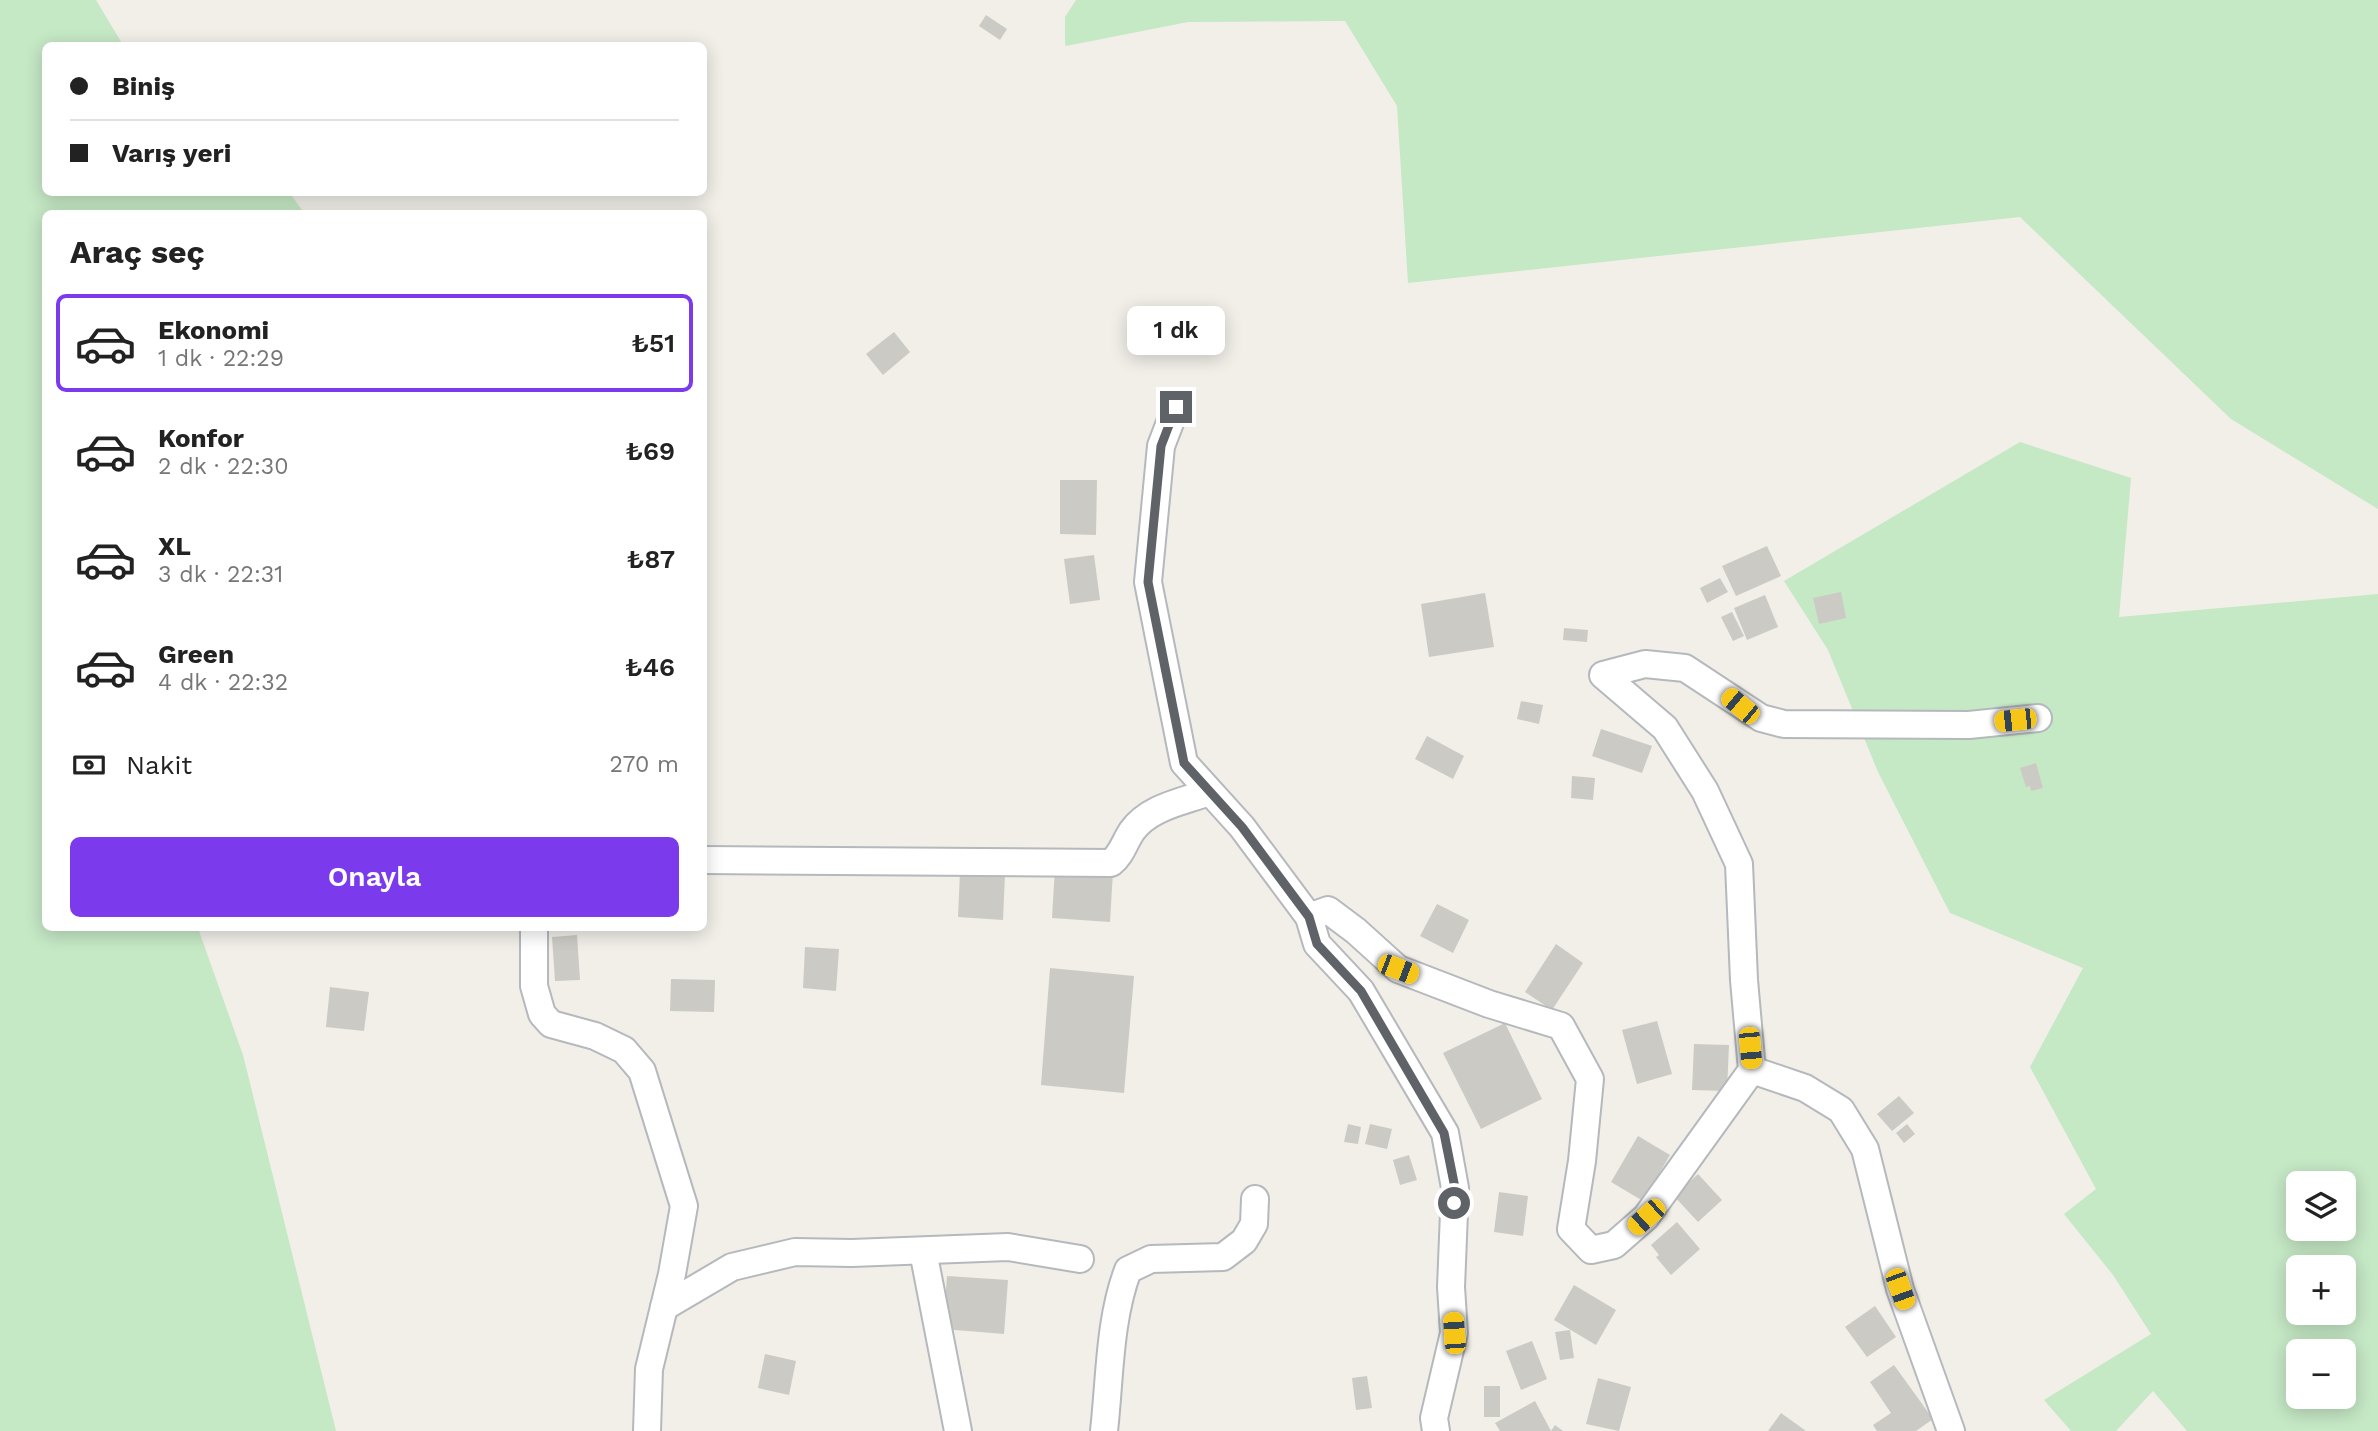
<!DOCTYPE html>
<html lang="tr">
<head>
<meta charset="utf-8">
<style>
  :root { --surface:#fff; --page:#f2f2f2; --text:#222; --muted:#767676; --line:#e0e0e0; --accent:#7c3aed }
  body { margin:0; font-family:"Work Sans",sans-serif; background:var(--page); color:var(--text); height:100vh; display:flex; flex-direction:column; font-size:26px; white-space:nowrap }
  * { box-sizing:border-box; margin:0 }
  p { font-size:23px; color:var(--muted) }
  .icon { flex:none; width:38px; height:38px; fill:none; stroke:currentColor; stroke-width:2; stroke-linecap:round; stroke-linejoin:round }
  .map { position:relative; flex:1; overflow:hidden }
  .panel { position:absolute; left:42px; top:210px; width:665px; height:721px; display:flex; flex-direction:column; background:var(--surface); border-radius:10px; box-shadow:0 4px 18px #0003 }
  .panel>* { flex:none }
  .top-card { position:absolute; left:42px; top:42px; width:665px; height:154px; border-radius:10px; box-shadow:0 4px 18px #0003; display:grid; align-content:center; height:154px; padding:0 28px; background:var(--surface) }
  .tools { position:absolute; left:2286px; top:1171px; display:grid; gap:14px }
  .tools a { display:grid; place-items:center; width:70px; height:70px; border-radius:10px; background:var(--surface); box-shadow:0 4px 18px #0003; font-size:35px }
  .end { position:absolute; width:32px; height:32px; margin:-16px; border:9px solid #5f6368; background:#fff; box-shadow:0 0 0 4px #fff }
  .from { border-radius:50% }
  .bubble { position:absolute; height:49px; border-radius:10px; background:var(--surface); box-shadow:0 4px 18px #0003; font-size:23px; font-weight:600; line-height:49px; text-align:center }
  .car { position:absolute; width:21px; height:42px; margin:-21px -10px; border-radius:9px; box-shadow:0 0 5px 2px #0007; background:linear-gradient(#f5c518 24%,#345 0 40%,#f5c518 0 76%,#345 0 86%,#f5c518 0) }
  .top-card b { display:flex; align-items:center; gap:24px; height:66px; font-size:26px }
  .top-card b+b { border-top:2px solid var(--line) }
  .top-card i { width:18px; height:18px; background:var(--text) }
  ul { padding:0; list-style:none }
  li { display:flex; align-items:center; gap:21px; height:98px; margin:0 14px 10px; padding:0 14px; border:4px solid transparent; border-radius:10px }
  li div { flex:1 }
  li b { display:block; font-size:26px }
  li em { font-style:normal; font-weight:600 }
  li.active { border-color:var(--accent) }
  li>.icon { width:63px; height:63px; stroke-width:1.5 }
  h2 { padding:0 28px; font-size:32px; line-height:84px }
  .pay { display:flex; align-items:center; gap:18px; height:77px; padding:0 28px; font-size:26px }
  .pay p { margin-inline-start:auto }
  .cta { display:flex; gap:14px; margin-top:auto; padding:14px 28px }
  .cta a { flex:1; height:80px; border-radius:10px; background:var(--accent); color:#fff; font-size:28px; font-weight:600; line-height:80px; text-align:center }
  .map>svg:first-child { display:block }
  .green { fill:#c5e8c5; fill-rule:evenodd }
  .building { fill:#cccac5 }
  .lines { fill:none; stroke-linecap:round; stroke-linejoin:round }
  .minor-casing { stroke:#b5b8bc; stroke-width:30 }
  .minor { stroke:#fff; stroke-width:26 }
  .route { stroke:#5f6368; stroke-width:9 }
</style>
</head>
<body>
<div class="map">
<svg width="2378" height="1431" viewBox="0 0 2378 1431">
  <rect width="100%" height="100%" fill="#f1efe8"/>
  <!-- green -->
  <g class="green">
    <path d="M0,0h96l27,45 -77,1v146l244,1 14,20 -258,1v714h152l45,127 93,376h-336z"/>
    <path d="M1076,0h1302v509l-147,-90 -211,-202 -612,66 -11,-177 -52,-85 -157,1 -122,24 -1,-2v-27z"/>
    <path d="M2020,442l111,36 -12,139 259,-23v837h-191l-34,-40 -37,40h-45l-27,-31 107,-66 -38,-59 -49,-61 32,-25 -66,-122 53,-99 -133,-55 -72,-141 -50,-122 -44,-69zM2298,1183h45v45h-45zM2298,1267h45v45h-45zM2298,1351h45v45h-45z"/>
  </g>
  <!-- building -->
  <g class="building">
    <path d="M986,15l21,14 -7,11 -21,-14z"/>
    <path d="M894,332l16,20 -27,23 -17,-21z"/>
    <path d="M1060,480h37l-1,55 -36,-1z"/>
    <path d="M1767,546l14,30 -45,20 -14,-30z"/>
    <path d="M1094,555l6,45 -30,4 -6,-45z"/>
    <path d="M1720,578l8,14 -21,11 -7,-15z"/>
    <path d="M1841,592l5,26 -27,6 -6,-26z"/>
    <path d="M1485,593l9,54 -65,10 -8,-53z"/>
    <path d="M1765,595l13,32 -31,13 -13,-32z"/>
    <path d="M1732,612l12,24 -11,5 -12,-24z"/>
    <path d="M1564,628l24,2 -1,12 -24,-2z"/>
    <path d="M1521,701l22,4 -4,19 -22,-5z"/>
    <path d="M1601,729l51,17 -10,27 -50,-17z"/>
    <path d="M1427,736l37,20 -11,23 -38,-20z"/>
    <path d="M2036,763l7,25 -12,3 -1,-5 -4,1 -6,-19z"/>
    <path d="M1572,776l23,2 -2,22 -22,-2z"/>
    <path d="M1055,867l58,4 -3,51 -58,-4z"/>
    <path d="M960,872l45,3 -2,45 -45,-3z"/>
    <path d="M1437,904l32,16 -16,33 -33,-17z"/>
    <path d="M577,935l3,45 -25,1 -3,-44z"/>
    <path d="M1556,944l27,19 -31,47 -27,-18z"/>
    <path d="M805,947l34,2 -3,42 -33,-3z"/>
    <path d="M1050,968l84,8 -10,117 -83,-8z"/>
    <path d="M671,979l44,1 -1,32 -44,-1z"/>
    <path d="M330,987l39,5 -5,39 -38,-4z"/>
    <path d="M1657,1021l15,53 -35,10 -15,-54z"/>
    <path d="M1505,1023l37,76 -61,30 -38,-76z"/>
    <path d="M1694,1044l35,1 -2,46 -35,-1z"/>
    <path d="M1899,1096l15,17 -22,18 -15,-17z"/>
    <path d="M1348,1124l13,3 -3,17 -14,-2z"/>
    <path d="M1370,1124l22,5 -5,20 -22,-5z"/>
    <path d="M1907,1124l8,10 -11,9 -8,-10z"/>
    <path d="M1638,1136l32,19 -27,46 -32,-19z"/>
    <path d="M1409,1155l8,25 -17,5 -7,-25z"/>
    <path d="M1698,1174l24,26 -24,22 -24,-26z"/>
    <path d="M1499,1192l29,4 -5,40 -29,-4z"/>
    <path d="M1677,1222l23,27 -29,26 -15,-18 3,-2 -8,-10z"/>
    <path d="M947,1276l61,4 -4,54 -61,-5z"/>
    <path d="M1574,1285l42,25 -20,35 -42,-25z"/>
    <path d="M1875,1306l21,31 -29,20 -22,-30z"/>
    <path d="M1570,1330l4,28 -14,2 -5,-28z"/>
    <path d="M1532,1341l15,38 -26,11 -15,-39z"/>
    <path d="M765,1354l31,7 -7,34 -31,-7z"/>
    <path d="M1894,1365l39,54 -17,12h-39l-4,-6 18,-12 -21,-31z"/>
    <path d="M1367,1376l5,32 -16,2 -4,-32z"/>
    <path d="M1598,1378l33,9 -12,44 -33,-7z"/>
    <rect x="1484" y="1386" width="16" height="31"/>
    <path d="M1535,1401l16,30 4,-6 8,6h-63l-5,-8z"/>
    <path d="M1781,1413l25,18h-38z"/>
  </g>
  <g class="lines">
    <defs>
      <g id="minor">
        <path d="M1176,407l-15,39 -13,136 36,181 58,64 67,90 8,27 44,47 84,142 10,55 -4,99 3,46 -20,85 2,13"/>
        <path d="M704,860l407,3c11,-9 13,-20 21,-32 17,-24 50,-29 77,-39"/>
        <path d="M1309,917l19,-7 28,21 42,38 91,35 72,22 29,53 -8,82 -11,68 20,21 23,-5 32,-28 106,-147 -8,-90 -5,-116 -34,-73 -40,-63 -62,-53 42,-11 40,4 76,50 23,6 185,1 69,-7"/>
        <path d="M534,928v58l8,28 9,10 44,12 29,14 18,21 42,135 -12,68 -23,95 -2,62"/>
        <path d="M1752,1070l53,18 36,22 24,39 35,140 51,142"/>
        <path d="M923,1251l35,180"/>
        <path d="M664,1307l68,-40 63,-15 57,1 156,-6 72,12"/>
        <path d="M1104,1431c6,-53 5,-111 24,-161l23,-11 72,-2 21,-16 10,-17 1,-25"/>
      </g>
    </defs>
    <!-- minor casing -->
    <use href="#minor" class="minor-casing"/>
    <!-- minor -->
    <use href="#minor" class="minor"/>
  </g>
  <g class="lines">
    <!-- route -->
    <path class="route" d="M1176,407l-15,39 -13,136 36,181 58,64 67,90 8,27 44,47 83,142 11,55 -1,15"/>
  </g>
</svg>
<div class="tools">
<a><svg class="icon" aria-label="layers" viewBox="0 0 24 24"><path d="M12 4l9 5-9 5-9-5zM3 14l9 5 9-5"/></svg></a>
<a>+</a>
<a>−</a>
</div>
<i class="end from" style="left:1454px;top:1203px"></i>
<i class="end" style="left:1176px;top:407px"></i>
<div class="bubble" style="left:1127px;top:306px;width:98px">1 dk</div>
<i class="car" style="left:1740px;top:706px;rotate:310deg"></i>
<i class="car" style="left:2015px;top:720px;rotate:264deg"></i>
<i class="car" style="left:1398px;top:969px;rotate:111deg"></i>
<i class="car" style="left:1750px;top:1048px;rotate:175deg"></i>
<i class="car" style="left:1646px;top:1217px;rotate:228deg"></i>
<i class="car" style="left:1900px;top:1289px;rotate:160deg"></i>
<i class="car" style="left:1454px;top:1333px;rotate:356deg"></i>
<div class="top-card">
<b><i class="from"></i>Biniş</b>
<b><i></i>Varış yeri</b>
</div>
<section class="panel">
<h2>Araç seç</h2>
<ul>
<li class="active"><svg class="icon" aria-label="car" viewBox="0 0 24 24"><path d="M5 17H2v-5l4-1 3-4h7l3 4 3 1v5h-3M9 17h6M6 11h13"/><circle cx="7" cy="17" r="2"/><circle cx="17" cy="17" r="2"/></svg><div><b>Ekonomi</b><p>1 dk · 22:29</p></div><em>₺51</em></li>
<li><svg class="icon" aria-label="car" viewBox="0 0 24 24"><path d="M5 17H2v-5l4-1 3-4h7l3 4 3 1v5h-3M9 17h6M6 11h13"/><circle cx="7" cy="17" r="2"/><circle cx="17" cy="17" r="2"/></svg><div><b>Konfor</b><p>2 dk · 22:30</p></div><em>₺69</em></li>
<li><svg class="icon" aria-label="car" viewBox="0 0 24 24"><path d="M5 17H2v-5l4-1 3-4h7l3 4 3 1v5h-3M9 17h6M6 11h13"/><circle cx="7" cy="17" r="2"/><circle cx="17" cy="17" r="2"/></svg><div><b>XL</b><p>3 dk · 22:31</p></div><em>₺87</em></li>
<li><svg class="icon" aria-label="car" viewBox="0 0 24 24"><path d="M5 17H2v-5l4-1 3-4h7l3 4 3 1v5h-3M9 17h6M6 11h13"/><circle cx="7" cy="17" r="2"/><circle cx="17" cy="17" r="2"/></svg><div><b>Green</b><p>4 dk · 22:32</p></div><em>₺46</em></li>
</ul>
<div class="pay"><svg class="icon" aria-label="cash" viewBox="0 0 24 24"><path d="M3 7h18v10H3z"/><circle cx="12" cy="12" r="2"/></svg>Nakit<p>270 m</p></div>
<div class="cta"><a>Onayla</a></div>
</section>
</div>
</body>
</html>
